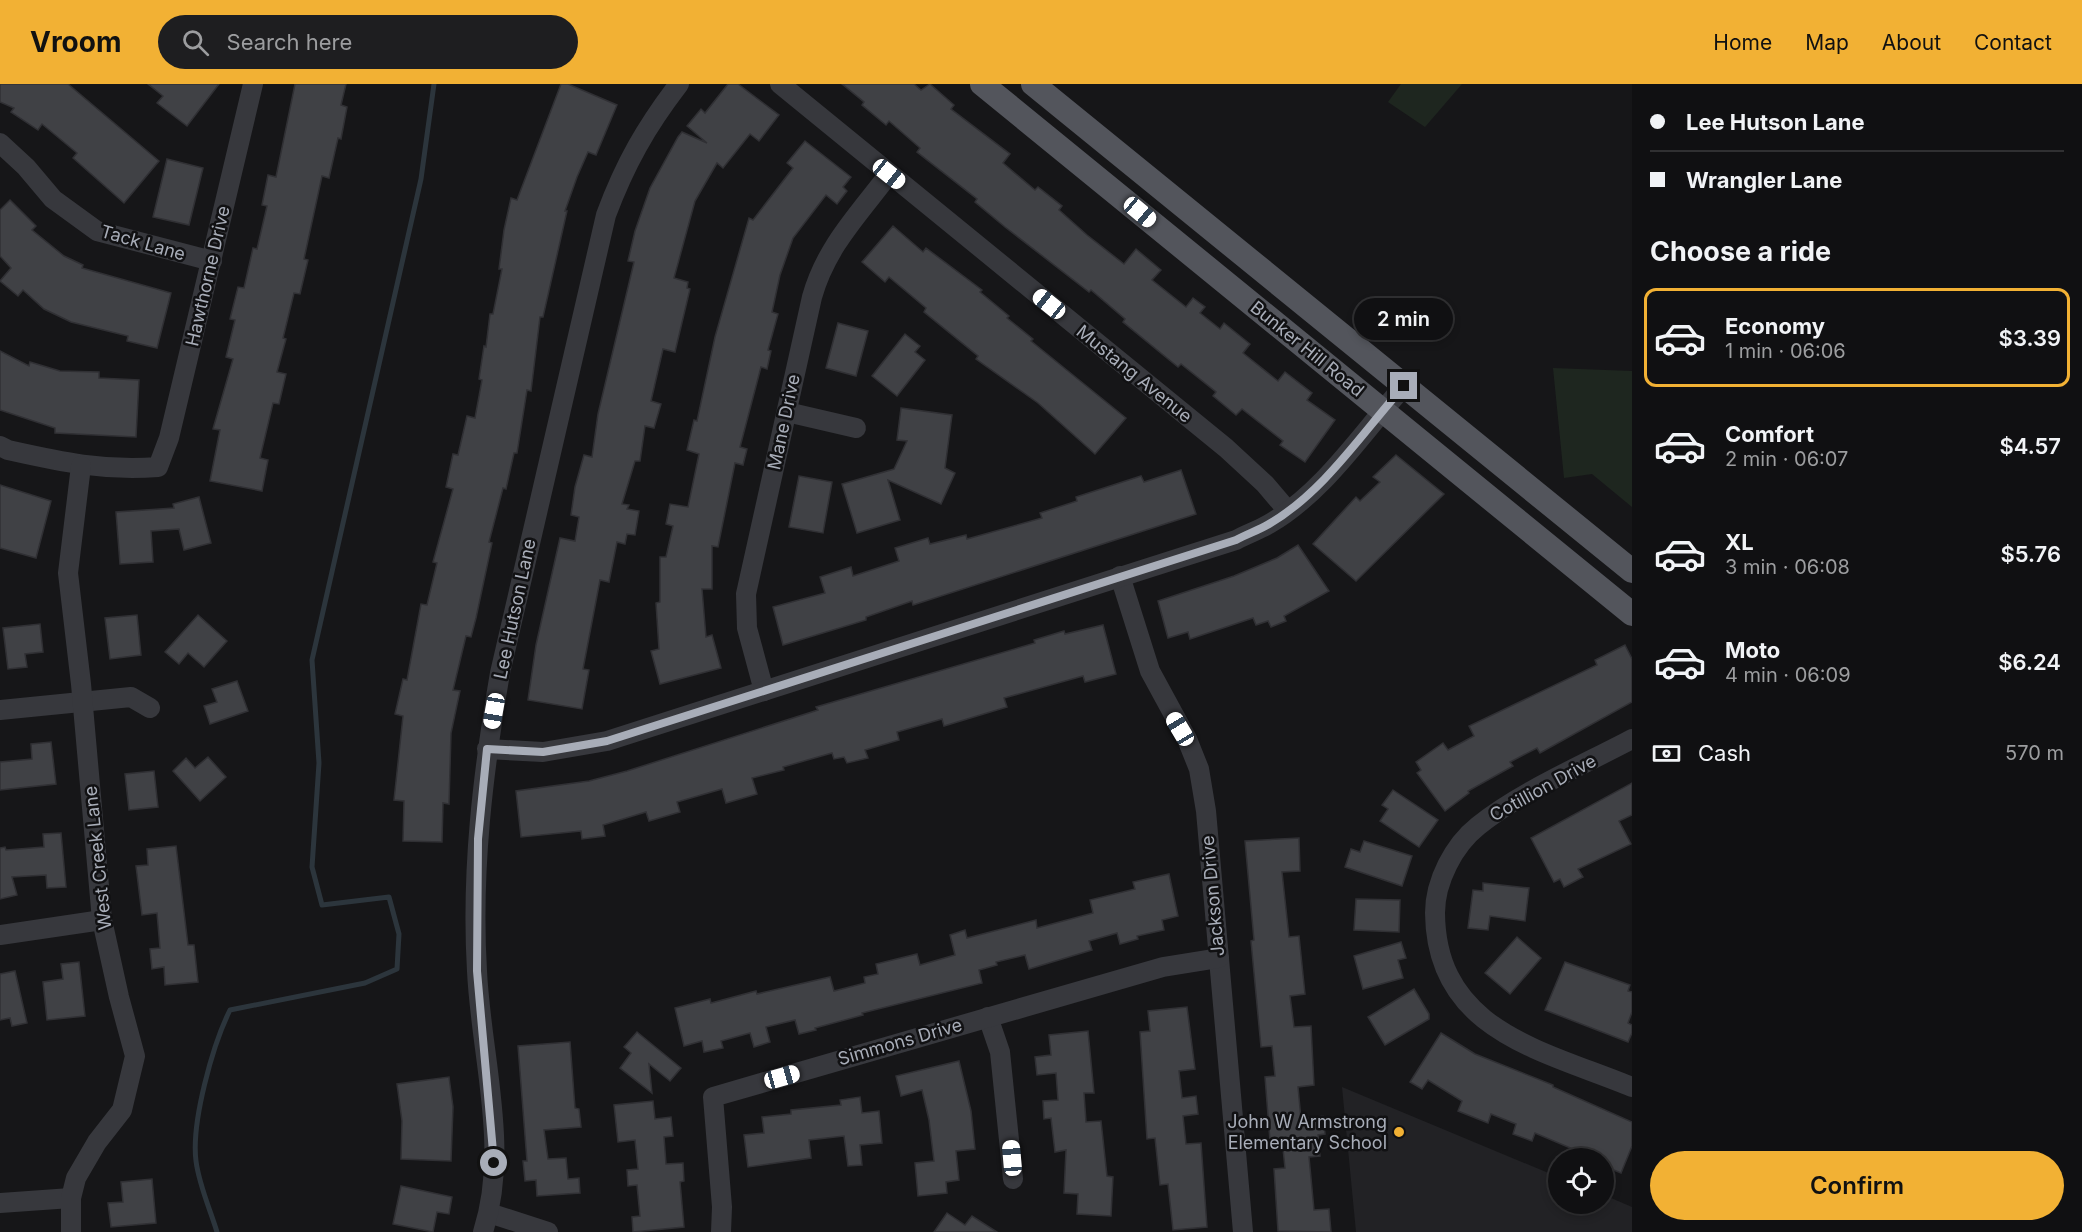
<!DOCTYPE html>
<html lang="en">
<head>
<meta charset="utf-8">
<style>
  :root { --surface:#101012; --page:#1e1e20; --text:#f1f3f6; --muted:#9c9d9f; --line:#303032; --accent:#f2b134 }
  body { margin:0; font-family:Inter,sans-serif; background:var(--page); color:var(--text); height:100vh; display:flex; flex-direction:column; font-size:22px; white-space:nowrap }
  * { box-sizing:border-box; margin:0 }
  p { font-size:20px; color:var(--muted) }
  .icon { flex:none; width:33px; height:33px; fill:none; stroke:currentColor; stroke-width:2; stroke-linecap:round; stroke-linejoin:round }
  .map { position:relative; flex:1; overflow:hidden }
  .panel { display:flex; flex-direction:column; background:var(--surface); width:450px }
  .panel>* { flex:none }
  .banner { display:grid; align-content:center; height:132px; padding:0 18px; background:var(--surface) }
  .controls { position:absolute; left:1548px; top:1064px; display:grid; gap:12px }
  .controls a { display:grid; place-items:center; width:66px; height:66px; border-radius:50%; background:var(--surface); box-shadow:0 3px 9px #0003,0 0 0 2px var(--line); font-size:30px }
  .end { position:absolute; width:27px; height:27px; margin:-14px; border:8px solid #a8adb8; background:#111; box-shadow:0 0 0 3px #111 }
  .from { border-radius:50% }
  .bubble { position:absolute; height:42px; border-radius:21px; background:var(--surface); box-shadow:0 3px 9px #0003,0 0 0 2px var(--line); font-size:20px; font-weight:600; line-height:42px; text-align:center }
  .car { position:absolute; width:18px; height:36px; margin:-18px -9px; border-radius:8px; box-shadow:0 0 4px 2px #0007; background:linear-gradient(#fff 24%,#345 0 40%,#fff 0 76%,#345 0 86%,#fff 0) }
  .banner b { display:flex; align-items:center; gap:21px; height:57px; font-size:22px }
  .banner b+b { border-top:2px solid var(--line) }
  .banner i { width:15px; height:15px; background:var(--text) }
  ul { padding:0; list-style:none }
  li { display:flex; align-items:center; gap:18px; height:99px; margin:0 12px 9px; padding:0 6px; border:3px solid transparent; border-radius:12px }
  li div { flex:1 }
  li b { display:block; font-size:22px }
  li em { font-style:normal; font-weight:600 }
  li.active { border-color:var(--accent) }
  li>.icon { width:54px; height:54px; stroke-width:1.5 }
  h2 { padding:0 18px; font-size:27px; line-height:72px }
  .pay { display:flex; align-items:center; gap:15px; height:66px; padding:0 18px; font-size:22px }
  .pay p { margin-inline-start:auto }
  .button { display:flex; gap:12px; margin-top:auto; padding:12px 18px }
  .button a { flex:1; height:69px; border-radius:36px; background:var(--accent); color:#111; font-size:24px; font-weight:600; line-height:69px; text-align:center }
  header { display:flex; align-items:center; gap:36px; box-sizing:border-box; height:84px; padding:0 30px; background:var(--accent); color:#111 }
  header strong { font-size:28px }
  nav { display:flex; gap:33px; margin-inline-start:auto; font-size:21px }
  .search { width:420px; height:54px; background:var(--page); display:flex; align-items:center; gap:15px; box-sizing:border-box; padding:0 21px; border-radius:33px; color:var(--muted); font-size:22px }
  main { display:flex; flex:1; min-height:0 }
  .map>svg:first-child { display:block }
  .built { fill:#222225 }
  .green { fill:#1e261f }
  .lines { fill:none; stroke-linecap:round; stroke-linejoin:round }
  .stream { stroke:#2c353c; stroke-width:5 }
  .building { fill:#404145; stroke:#303034; stroke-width:1.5 }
  .minor { stroke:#37383d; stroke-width:20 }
  .major { stroke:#53555c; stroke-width:24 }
  .route { stroke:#a8adb8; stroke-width:8 }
  .poi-dot { fill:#f2b134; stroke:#111113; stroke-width:2 }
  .labels { text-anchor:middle; stroke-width:5; stroke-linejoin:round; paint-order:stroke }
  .street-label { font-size:18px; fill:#a8adb8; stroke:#111113 }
  .poi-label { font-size:18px; fill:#a8adb8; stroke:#111113; text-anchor:end }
</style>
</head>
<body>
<header>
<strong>Vroom</strong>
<div class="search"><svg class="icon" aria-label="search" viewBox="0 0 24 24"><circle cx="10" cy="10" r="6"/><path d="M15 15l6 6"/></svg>Search here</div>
<nav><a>Home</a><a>Map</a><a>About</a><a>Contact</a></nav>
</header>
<main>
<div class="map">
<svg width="1632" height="1148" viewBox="0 0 1632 1148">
  <rect width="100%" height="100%" fill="#161618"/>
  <!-- built -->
  <path class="built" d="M1342,1003l216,90v26h46v-8l28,12v25h-276z"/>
  <!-- green -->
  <g class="green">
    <path d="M1401,0h61l-37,43 -37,-25z"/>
    <path d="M1553,284l79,3v136l-40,-33 -28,4z"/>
  </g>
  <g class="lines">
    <!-- stream -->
    <path class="stream" d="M217,1148c-7,-23 -18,-47 -21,-71 -5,-39 17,-117 34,-151l135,-27 32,-14 2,-35 -10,-37 -67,8 -10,-38 7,-104 -7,-103 109,-481 13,-95"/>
  </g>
  <!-- building -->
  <g class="building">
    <path d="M0,0h68l91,77 -35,42 -51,-45 4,-5 -35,-29 -4,6 -27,-18 3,-4 -14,-6z"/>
    <path d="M148,0h71l-32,42 -30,-23 6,-7z"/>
    <path d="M295,0h51l-5,21 6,2 -6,32 -3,-1 -9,40 -7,-2 -18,83 4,1 -8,34 -6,-1 -11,45 3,1 -9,33 9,2 -7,30 -6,-1 -13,55 8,2 -6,31 -52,-10 10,-51 -7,-1 20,-70 -7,-2 9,-37 -5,-1 8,-32 6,1 9,-40 4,1 10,-43 -5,-1 6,-30 8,2z"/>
    <path d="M561,0h7l49,21 -21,50 -8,-3 -11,25 -12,34h2l-24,106h-3l-9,74 -4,-1 -10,63h-3l-8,36 -3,-1 -14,54 3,1 -16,75 -5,19 -5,-1 -13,54 7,1 -9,42 -2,71 -6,-1 -1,39 -39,-1 1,-40 -10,-1 9,-84 -8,-2 8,-35 4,1 14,-76 6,1 10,-42 -4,-1 20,-73 -7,-2 7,-33 5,1 9,-39 8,2 7,-38 -3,-1 5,-33 2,1 4,-33h3l9,-45h-3l5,-39 7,-32 6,2z"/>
    <path d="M728,0h10l41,31 -20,26 -9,-7 -27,34 -6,-5 -22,38 -21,77 14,4 -1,6 3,1 -15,63 -12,-3 -12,52 10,3 -7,24 -9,-2 -5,35h-5l-13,43 7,1 -2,4 12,2 -4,24 -8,-1 -2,10 -8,-2 -8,40 -9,-2 -17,89 6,1 -7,39 -54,-9 8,-55 24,-107 15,3 4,-24 -8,-2 4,-28 9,-32 8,2 6,-43 36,-152 -6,-1 7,-30 15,-43 28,-51 4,-5 25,11 -20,-17 14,-17 4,4z"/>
    <path d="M842,0h72l7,6 9,-6 24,21 -3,4 59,45 -7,9 32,27 3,-3 24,19 -3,4 28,25 37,29 12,-15 25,21 -9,10 34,27 7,-9 12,9 -5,6 20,16 4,-6 26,21 -7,9 35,28 7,-9 27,21 -5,7 28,20 -30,42 -25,-17 3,-4 -41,-32 -6,6 -23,-19 3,-4 -35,-28 -3,3 -55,-45 2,-3 -34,-29 -2,2 -84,-65 -30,-25 2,-3 -60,-47 3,-4 -31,-27 -3,4 -24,-20 2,-3z"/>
    <path d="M805,57l46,36 -8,10 4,4 -10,13 -11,-9 -33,43 -13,37 -8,37 6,2 -10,36 3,1 -4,18 -6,-2 -21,80 7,2 -4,16 -8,-2 -17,84 -6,-1v43h-10l4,48 6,-2 9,33 -61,16 -9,-33 8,-2 -3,-46 4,-1v-45h6l7,-31 -7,-2 4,-20 18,3 11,-53 -12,-4 7,-30 3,1 18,-84 34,-119 4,2 40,-52 -6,-5z"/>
    <path d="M167,75l36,9 -14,57 -36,-8z"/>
    <path d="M10,116l26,26 -4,4 32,26 19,9 -1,3 89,25 -14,55 -30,-7 1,-5 -57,-14 -27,-13 -21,-19 -5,6 -18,-15 11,-13 -11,-12v-46z"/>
    <path d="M893,142l30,26 3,-4 56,42 -2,2 29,24 -2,2 26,21 -2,2 95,77 -31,36 -57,-51 -62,-44 2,-3 -54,-44 2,-4 -37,-31 -4,5 -23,-20z"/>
    <path d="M838,239l30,8 -12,45 -30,-8z"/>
    <path d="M905,250l15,12 -5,6 10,8 -28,36 -25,-20z"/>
    <path d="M0,267l29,15 1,-4 30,9 39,1v6l40,2 -3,57 -81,-4v-5l-55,-18z"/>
    <path d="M901,324l51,7 -7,53 10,5 -14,31 -53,-24 12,40 -43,13 -15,-49 52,-15 13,-28 -10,-1z"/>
    <path d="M1396,371l48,39 -88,87 -43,-37 43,-47 4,4 20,-19 -7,-5z"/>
    <path d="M1181,386l15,44 -283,91 -1,-4 -46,16v3l-83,25 -10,-38 52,-14 -5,-16 31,-10 2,9 46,-15 -4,-13 33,-10 2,6 36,-9 1,4 75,-21 -2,-5 37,-12 -1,-4 65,-21 3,6z"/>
    <path d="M799,392l33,6 -9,51 -34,-6z"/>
    <path d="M0,401l51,16 -15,57 -36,-10z"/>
    <path d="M199,413l12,46 -27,7 -5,-21 -28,2 2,31 -33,2 -4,-52 58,-4 -1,-4z"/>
    <path d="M1298,461l31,46 -45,25 2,5 -15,6 -3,-6 -12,4 -3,-7 -63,21 -2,-7 -20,6 -10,-37 76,-25 43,-18z"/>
    <path d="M137,531l4,40 -31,4 -5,-41z"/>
    <path d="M198,531l29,26 -23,26 -16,-14 -9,11 -14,-12z"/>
    <path d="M40,540l3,28 -18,2 2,13 -19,2 -5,-41z"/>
    <path d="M1103,541l13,49 -31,8 -2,-6 -79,22 3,9 -30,9 -33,10 -2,-7 -45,13 2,8 -34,10 3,8 -21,5 -3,-6 -10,2 -2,-6 -49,14 1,3 -32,8 5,16 -31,9 -4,-14 -45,13 3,10 -31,9 -3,-9 -43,13 2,11 -23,3 -1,-8 -60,6 -5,-46 73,-10 38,-10 191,-61 -2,-3 219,-64 -1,-3 30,-9 1,3z"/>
    <path d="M1625,561l7,14v43l-92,51 -3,-5 -27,14 3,4 -45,25 1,2 -24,18 -28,-38 4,-3 -5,-8 27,-19 5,7 26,-14 -5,-10 128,-61 -2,-5z"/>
    <path d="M237,597l11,30 -38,13 -6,-18 13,-4 -5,-13z"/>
    <path d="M51,658l5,42 -56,6v-28l32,-3 -1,-15z"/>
    <path d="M208,673l18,20 -26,24 -27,-30 13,-13 9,10z"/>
    <path d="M154,687l4,36 -29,3 -4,-36z"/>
    <path d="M1632,699v32l-13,6 12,23 -53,25 5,8 -19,10 -4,-8 -6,3 -23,-44z"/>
    <path d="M1393,706l45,30 -19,27 -39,-26 8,-12 -6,-4z"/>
    <path d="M61,749l5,54 -19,1 -1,-13 -34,2 5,18 -17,4v-51l5,-1 1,3 38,-3 -1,-13z"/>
    <path d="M1299,754l1,33 -18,1 7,65 10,-1 6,58 -15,2 4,31 17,-1 3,59 -16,2 3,32 22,-3 2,18 -7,1 2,21 -11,1 5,53 15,-1 2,23 -53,-1 -4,-62 11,-1 -3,-29 -12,2 -5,-64 10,-1 -3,-30 -11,1 -10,-106 3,-1 -9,-99z"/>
    <path d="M1364,757l48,15 -10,30 -57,-19 6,-18 9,3z"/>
    <path d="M176,762l12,99h6l4,37 -33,3 -1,-18 -12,2 -2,-20 10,-1 -3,-35 -15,2 -6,-49 12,-1 -1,-16z"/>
    <path d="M1169,790l9,42 -16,4 2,10 -27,6 1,3 -18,5 -3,-11 -28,8 3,9 -63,19 -4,-14 -29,7 1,3 -18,5 3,13 -120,30 1,2 -48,13 1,2 -17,4 -4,-14 -29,7 4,15 -16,5 -4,-14 -29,8 2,7 -19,4 -2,-11 -18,5 -9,-38 35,-9 1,4 45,-12 1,3 73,-17 4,14 31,-8 -1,-6 14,-3 -2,-10 41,-10 3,11 35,-10 -5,-20 15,-5 2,8 69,-18 1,8 56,-15 -3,-13 45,-11 -2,-7z"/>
    <path d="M1483,799l46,5 -4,33 -35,-5 -2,14 -20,-2 5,-38 10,1z"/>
    <path d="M1356,815l44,1 -1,32 -45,-2z"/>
    <path d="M1517,853l24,21 -31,36 -25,-21z"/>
    <path d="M1401,858l5,16 -8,2 5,18 -40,11 -9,-33z"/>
    <path d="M79,878l6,54 -38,4 -4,-38 20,-3 -2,-15z"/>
    <path d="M1565,878l65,23 -2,6 4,1v20l-4,11 4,2v8l-4,9 -83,-32z"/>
    <path d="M15,887l12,52 -15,3 -2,-8 -10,2v-46z"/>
    <path d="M1414,905l15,25v5l-44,26 -17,-28z"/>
    <path d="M1187,923l8,62 -16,2 3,27 14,-2 2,18 -15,2 3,28 15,-1 6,84 -34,3 -5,-46 -8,1 -5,-47 -8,1 -7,-107 10,-1 -2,-20z"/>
    <path d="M1088,947l6,62h-10l2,29 15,-1 6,55 6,1 -2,39 -34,-2 1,-20 -14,-1 2,-43 -11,2 -4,-34 -7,1 -1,-18 15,-1 -2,-27 -19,2 -2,-18 16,-2 -2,-20z"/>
    <path d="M637,948l44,36 -11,13 -21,-17 3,29 -32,-25 11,-15 -7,-6z"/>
    <path d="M1441,949l34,21 78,31v2l79,35v24l-11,27 -17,-7v-8h-10l-59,-25 -3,8 -19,-7 3,-10 -25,-10 -3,9 -30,-12 4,-10 -34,-21 -6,9 -12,-7z"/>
    <path d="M570,958l5,66 4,1 2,18 -37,3 4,29 18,-1 2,21 11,-1 1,15 -43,3 -1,-16 -11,1 -2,-20h4l-9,-115z"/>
    <path d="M959,977l12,50 4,38 -19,2 3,29 -13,2 1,11 -29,3 -3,-33 19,-2 -5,-41 -7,-30 -21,6 -5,-20z"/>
    <path d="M449,993l4,30 -2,54 -50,-2 1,-38 -5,-37z"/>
    <path d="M860,1013l2,16 17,-2 3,32 -22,2 2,20 -14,1 -4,-30 -35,4 2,18 -63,9 -4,-32 20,-2 -2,-16 29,-3v-4l50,-5 -1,-5z"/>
    <path d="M653,1017l2,18 16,-2 2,19 -9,1 2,27 17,-1 1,18 -4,1 4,45 -51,5 -1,-15 8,-1 -3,-31 -9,1 -1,-16 11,-1 -3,-29 -17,2 -4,-37z"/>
    <path d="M152,1095l4,44 -45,4 -3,-24 15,-1 -2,-20z"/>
    <path d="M401,1102l51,11 -3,17 -12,-2 -4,20 -40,-8z"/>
    <path d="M947,1129l18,12 7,-9 25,16h-63z"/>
  </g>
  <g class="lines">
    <!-- minor -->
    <g class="minor">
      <path d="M780,0l446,364 39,36 23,27"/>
      <path d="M0,59l26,24 27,32 44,32 115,30"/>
      <path d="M787,328l69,16"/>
      <path d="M0,362l8,4c54,12 94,21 150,17l11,-29 84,-354"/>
      <path d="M1120,492l30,95 37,68 12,30 7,42 37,421"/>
      <path d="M764,607l-17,-63 -1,-34 66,-297c14,-50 46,-82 77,-123"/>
      <path d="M0,626l131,-13 19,11"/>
      <path d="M1632,655c-49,26 -112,53 -154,87 -24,19 -43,55 -43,87 1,118 107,137 197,174"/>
      <path d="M487,665l56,3 64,-11 629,-201c11,-6 23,-10 33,-16 55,-32 93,-91 135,-138"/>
      <path d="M0,851l102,-15"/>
      <path d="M988,933l12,35 13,127"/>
      <path d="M0,1119l71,-5"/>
      <path d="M489,1129l59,19"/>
      <path d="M71,1148v-34l5,-20 21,-36 25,-32 13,-54 -16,-59 -17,-77 -21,-236 -13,-111 13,-107"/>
      <path d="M483,1148c27,-84 -2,-175 -6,-261 -6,-100 6,-199 23,-298l106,-458c19,-51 40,-88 73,-131"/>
      <path d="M721,1148l1,-25 -9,-110 450,-130 56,-9"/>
    </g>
    <!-- major -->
    <g class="major">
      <path d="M982,0l650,530"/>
      <path d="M1033,0l599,487"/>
    </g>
  </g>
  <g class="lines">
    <!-- route -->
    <path class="route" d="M494,1079l-17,-192 1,-132 9,-90 56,3 64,-11 629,-201c11,-6 23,-10 33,-16 55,-32 93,-91 135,-138"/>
  </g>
  <!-- markers -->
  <circle class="poi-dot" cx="1399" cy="1048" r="6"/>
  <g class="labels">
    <!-- street labels -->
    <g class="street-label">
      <text transform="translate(143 159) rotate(16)" y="6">Tack Lane</text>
      <text transform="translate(208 192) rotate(-77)" y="6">Hawthorne Drive</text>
      <text transform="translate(1307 265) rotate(39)" y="6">Bunker Hill Road</text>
      <text transform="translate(1134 290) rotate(39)" y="6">Mustang Avenue</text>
      <text transform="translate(784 338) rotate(-78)" y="6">Mane Drive</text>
      <text transform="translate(515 525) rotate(-78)" y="6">Lee Hutson Lane</text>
      <text transform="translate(1543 704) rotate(-29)" y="6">Cotillion Drive</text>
      <text transform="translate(98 774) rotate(-96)" y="6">West Creek Lane</text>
      <text transform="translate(1213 812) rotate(-95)" y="6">Jackson Drive</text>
      <text transform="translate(900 958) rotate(-16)" y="6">Simmons Drive</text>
    </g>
    <!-- poi labels -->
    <g class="poi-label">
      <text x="1387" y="1044">John W Armstrong<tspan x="1387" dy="21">Elementary School</tspan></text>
    </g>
  </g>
</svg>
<div class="controls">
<a><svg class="icon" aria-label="locate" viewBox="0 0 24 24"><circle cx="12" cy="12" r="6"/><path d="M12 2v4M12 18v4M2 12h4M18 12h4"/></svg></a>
</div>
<i class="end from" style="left:494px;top:1079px"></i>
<i class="end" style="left:1404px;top:302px"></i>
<div class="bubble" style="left:1354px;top:214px;width:99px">2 min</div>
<i class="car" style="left:889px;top:90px;rotate:129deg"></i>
<i class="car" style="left:1140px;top:128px;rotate:130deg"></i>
<i class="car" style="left:1049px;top:220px;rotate:309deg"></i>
<i class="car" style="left:494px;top:627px;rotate:190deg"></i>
<i class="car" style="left:1180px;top:645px;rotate:329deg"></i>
<i class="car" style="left:782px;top:993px;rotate:74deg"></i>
<i class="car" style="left:1012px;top:1074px;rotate:355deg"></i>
</div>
<section class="panel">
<div class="banner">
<b><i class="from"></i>Lee Hutson Lane</b>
<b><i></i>Wrangler Lane</b>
</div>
<h2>Choose a ride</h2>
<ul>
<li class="active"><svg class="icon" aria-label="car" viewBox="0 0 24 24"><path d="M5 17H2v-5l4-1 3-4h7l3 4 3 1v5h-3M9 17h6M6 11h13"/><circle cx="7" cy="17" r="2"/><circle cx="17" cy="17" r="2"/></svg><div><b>Economy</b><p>1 min · 06:06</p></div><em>$3.39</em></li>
<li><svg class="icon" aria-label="car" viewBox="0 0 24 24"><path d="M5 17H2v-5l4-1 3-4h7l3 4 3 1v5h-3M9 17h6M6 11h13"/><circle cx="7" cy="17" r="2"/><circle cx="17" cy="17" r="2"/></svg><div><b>Comfort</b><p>2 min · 06:07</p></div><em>$4.57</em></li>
<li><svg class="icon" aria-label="car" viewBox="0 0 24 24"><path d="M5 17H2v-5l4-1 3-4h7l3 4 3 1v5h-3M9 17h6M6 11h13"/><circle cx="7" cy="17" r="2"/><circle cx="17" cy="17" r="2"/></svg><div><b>XL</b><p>3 min · 06:08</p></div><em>$5.76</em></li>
<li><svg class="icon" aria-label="car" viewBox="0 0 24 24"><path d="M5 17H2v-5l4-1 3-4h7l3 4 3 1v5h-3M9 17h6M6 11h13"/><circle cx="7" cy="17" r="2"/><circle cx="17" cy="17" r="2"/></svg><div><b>Moto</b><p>4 min · 06:09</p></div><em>$6.24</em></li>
</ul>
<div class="pay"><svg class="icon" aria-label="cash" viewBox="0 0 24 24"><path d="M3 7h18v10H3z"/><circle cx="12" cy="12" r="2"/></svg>Cash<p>570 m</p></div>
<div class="button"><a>Confirm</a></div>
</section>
</main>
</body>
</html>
